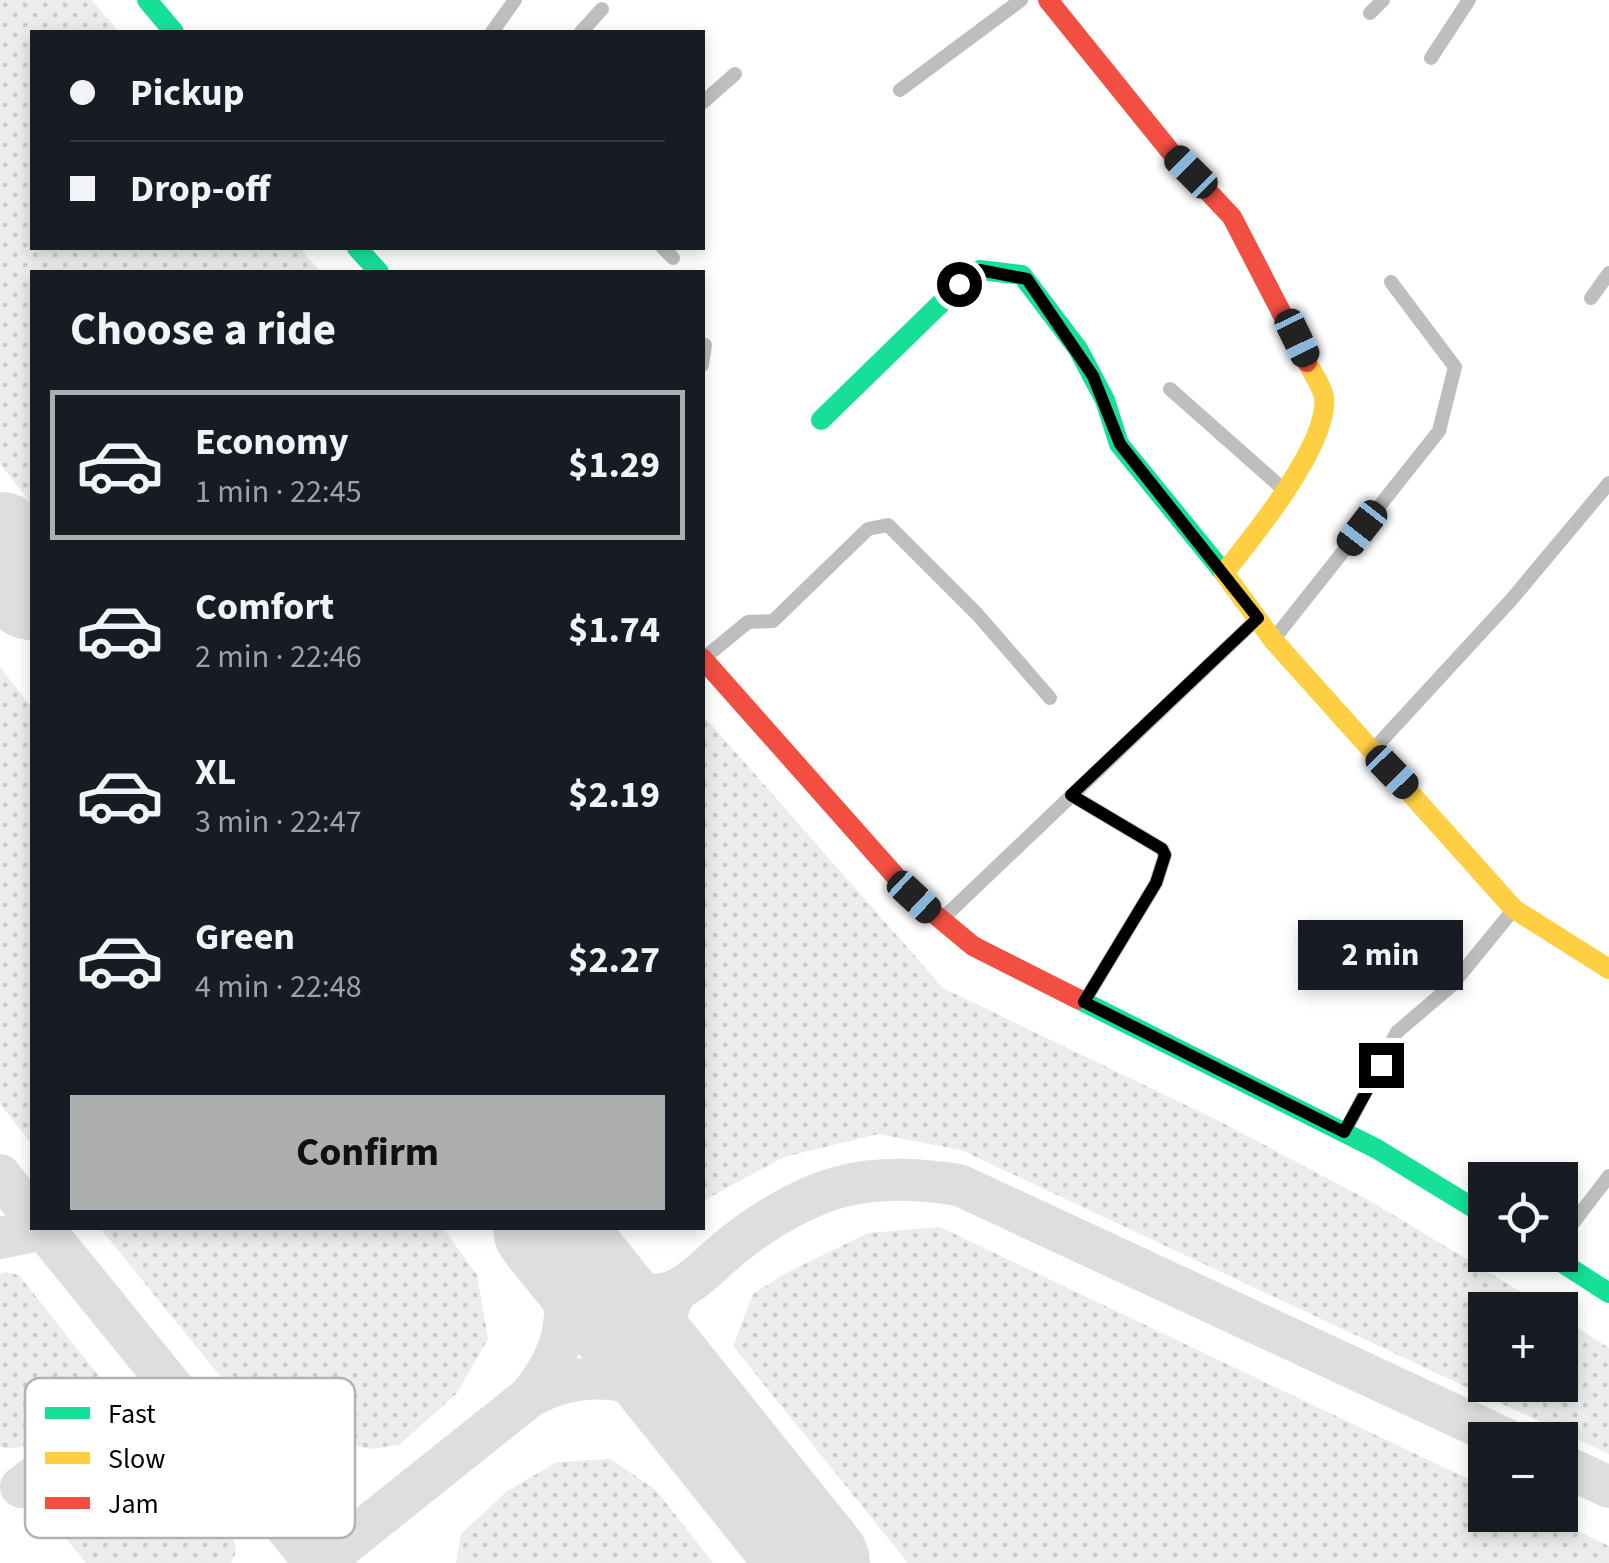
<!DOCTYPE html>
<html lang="en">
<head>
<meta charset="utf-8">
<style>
  :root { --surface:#171b24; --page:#20242c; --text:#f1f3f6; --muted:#9ea1a6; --line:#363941; --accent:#adaeaf }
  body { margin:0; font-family:"Source Sans 3",sans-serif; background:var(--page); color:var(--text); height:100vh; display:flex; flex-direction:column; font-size:38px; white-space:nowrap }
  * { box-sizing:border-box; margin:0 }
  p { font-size:32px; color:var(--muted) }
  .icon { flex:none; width:55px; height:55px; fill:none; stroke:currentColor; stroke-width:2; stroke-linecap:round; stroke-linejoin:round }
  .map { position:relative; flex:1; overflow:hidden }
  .panel { position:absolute; left:30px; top:270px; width:675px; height:960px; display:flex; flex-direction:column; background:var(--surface); border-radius:0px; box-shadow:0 5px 15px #0003 }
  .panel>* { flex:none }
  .top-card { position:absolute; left:30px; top:30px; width:675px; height:220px; border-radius:0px; box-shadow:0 5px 15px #0003; display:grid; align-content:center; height:220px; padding:0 40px; background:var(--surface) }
  .fabs { position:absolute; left:1468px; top:1162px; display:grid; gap:20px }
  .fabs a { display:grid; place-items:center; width:110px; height:110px; border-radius:0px; background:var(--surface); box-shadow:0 5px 15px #0003; font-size:50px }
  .end { position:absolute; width:45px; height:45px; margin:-22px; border:12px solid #000; background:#fff; box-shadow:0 0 0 5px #fff }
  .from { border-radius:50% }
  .bubble { position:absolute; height:70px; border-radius:0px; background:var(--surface); box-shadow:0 5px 15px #0003; font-size:32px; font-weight:700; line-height:70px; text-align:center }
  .car { position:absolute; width:30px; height:60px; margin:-30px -15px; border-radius:12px; box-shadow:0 0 8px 2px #0007; background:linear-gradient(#222 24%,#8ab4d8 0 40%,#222 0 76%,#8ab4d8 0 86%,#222 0) }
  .top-card b { display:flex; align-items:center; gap:35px; height:95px; font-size:38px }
  .top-card b+b { border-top:2px solid var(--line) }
  .top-card i { width:25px; height:25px; background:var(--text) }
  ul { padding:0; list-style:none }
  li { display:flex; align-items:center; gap:30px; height:150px; margin:0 20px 15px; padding:0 20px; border:5px solid transparent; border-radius:0px }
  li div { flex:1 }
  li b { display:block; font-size:38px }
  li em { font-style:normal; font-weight:700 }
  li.active { border-color:var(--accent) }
  li>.icon { width:90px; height:90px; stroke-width:1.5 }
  h2 { padding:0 40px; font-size:45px; line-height:120px }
  .button { display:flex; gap:20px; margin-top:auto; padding:20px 40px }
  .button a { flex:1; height:115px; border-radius:0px; background:var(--accent); color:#111; font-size:40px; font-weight:700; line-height:115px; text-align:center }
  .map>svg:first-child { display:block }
  .grass { fill:url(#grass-dots) }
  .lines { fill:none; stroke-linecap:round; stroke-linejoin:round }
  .taxiway { stroke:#dedede; stroke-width:42 }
  .runway { stroke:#dedede; stroke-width:108 }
  .street { stroke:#bebebe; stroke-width:14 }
  .fast { stroke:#16e098; stroke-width:20 }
  .slow { stroke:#ffcf43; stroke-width:20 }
  .jam { stroke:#f24e42; stroke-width:20 }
  .route { stroke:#000; stroke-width:12 }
  .key { fill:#fff; stroke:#b2b2b2; stroke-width:2.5 }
  .key-label { font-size:28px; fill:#000 }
</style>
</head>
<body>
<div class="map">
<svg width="1609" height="1563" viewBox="0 0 1609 1563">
  <defs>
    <pattern id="grass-dots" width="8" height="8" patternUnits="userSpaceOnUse" patternTransform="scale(2.5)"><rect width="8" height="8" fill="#ececec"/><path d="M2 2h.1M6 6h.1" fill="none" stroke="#c9c9c9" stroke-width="1.8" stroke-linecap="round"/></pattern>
  </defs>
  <rect width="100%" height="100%" fill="#fff"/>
  <!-- grass -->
  <g class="grass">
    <path d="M0,0h92l27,32h-87v216h268l21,24h-289v232l-32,-40z"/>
    <path d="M0,667l32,41v436l-32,-40z"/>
    <path d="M702,714l241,274 278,134 151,80 179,108h-66v75h75v-69l49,32v106l-648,-304 -83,-16 -94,23 -81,44z"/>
    <path d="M940,1227l545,260v28h60l64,31v17h-701l-175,-217 20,-52 33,-21 82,-40z"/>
    <path d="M100,1228h343l34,47 11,64 -31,54 -58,52 -27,4 -70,-13 -52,-23z"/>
    <path d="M5,1272l14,3 79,100 -2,21c-29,25 -54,58 -96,51v-173z"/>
    <path d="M141,1438l14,4 79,99 2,11 -5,11h-145l-23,-28 5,-40 57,-50z"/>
    <path d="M610,1459l46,31 57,73h-257l5,-29 46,-43 50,-29z"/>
  </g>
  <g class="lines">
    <!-- taxiway -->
    <g class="taxiway">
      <path d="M0,1175l32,40"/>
      <path d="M43,1228l272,335"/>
      <path d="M543,1228c29,65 34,112 -14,169 56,-31 100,-18 156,2"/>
      <path d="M0,1238l44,-9"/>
      <path d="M586,1279c26,9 63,23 90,11 21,-9 42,-34 61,-48 75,-57 130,-72 222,-57l549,255"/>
      <path d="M668,1379l-7,-55 15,-34"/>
      <path d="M1560,1464l49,23"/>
      <path d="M21,1487l100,-75 67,-4"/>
      <path d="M333,1563l7,-15 189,-151"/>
    </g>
    <!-- runway -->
    <g class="runway">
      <path d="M0,546l32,40"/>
      <path d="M547,1228l269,335"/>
    </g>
    <!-- street -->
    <g class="street">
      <path d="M1370,13l13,-13"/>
      <path d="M492,32l23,-32"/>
      <path d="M581,32l21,-23"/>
      <path d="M1431,58l38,-58"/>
      <path d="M900,90l121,-90"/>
      <path d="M702,103l33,-29"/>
      <path d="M663,248l10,10"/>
      <path d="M1591,298l18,-25"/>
      <path d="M702,365l3,-20"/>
      <path d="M1170,389l112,99"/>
      <path d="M1273,640l166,-209 16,-64 -64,-85"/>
      <path d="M703,659l45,-37 25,-1 95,-92 20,-4 89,89 73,84"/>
      <path d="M1372,751l139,-151 98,-117"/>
      <path d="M1071,795l91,54 3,6 -9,28 -72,119"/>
      <path d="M940,921l318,-303"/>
      <path d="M1344,1133l53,-101 54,-46 63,-77"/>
      <path d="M1560,1240l49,-64"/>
    </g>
    <!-- fast -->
    <g class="fast">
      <path d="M147,0l27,32"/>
      <path d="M357,248l22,24"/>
      <path d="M821,420l149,-145 10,-5 42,5 56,74 27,51 14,44 105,129"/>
      <path d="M1078,999l299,150 108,66"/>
      <path d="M1550,1255l59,38"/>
    </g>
    <!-- slow -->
    <path class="slow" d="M1307,362c5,10 15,24 17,35 6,46 -72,141 -100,176l49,67 241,269 95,60"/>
    <!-- jam -->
    <g class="jam">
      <path d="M1048,0l122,151 62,66 75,145"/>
      <path d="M702,658l212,239 59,49 105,53"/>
    </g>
  </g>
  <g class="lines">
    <!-- route -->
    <path class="route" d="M959,284l21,-14 47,9 66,97 27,68 138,174 -187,177 91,54 3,6 -9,28 -72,119 260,130 37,-67"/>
  </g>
  <!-- legend -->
  <rect x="25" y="1378" width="330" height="160" rx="15" class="key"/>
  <rect x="45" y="1407" width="45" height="12" fill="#16e098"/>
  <rect x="45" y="1452" width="45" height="12" fill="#ffcf43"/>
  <rect x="45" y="1497" width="45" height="12" fill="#f24e42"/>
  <g class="key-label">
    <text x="108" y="1423">Fast</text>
    <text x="108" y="1468">Slow</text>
    <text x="108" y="1513">Jam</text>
  </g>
</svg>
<div class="fabs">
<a><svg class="icon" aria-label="locate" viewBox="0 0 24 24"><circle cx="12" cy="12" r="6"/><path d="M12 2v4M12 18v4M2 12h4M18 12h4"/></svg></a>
<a>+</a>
<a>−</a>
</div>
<i class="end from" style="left:959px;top:284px"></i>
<i class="end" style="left:1381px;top:1065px"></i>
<div class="bubble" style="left:1298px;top:920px;width:165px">2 min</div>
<i class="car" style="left:1191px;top:172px;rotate:315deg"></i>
<i class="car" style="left:1297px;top:338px;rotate:154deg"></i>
<i class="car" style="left:1362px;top:528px;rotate:218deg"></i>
<i class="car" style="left:1392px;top:772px;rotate:136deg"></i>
<i class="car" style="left:914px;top:897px;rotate:133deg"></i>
<div class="top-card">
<b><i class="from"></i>Pickup</b>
<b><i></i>Drop-off</b>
</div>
<section class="panel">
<h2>Choose a ride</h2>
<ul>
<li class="active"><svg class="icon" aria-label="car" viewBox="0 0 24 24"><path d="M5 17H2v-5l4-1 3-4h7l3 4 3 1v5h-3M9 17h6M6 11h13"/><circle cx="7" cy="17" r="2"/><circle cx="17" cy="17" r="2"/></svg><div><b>Economy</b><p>1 min · 22:45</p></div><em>$1.29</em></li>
<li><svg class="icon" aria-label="car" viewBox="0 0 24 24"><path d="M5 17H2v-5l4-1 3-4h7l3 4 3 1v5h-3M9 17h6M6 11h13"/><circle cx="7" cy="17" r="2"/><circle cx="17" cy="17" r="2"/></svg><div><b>Comfort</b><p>2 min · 22:46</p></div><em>$1.74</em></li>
<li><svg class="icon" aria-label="car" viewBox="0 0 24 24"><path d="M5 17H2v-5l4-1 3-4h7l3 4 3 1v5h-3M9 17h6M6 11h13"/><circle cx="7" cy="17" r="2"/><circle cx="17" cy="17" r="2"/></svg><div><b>XL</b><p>3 min · 22:47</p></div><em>$2.19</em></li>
<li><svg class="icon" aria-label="car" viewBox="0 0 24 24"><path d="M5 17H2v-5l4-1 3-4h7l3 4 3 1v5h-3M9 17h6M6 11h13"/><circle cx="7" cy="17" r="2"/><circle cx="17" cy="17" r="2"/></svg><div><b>Green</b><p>4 min · 22:48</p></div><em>$2.27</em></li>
</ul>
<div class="button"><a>Confirm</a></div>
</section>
</div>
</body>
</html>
